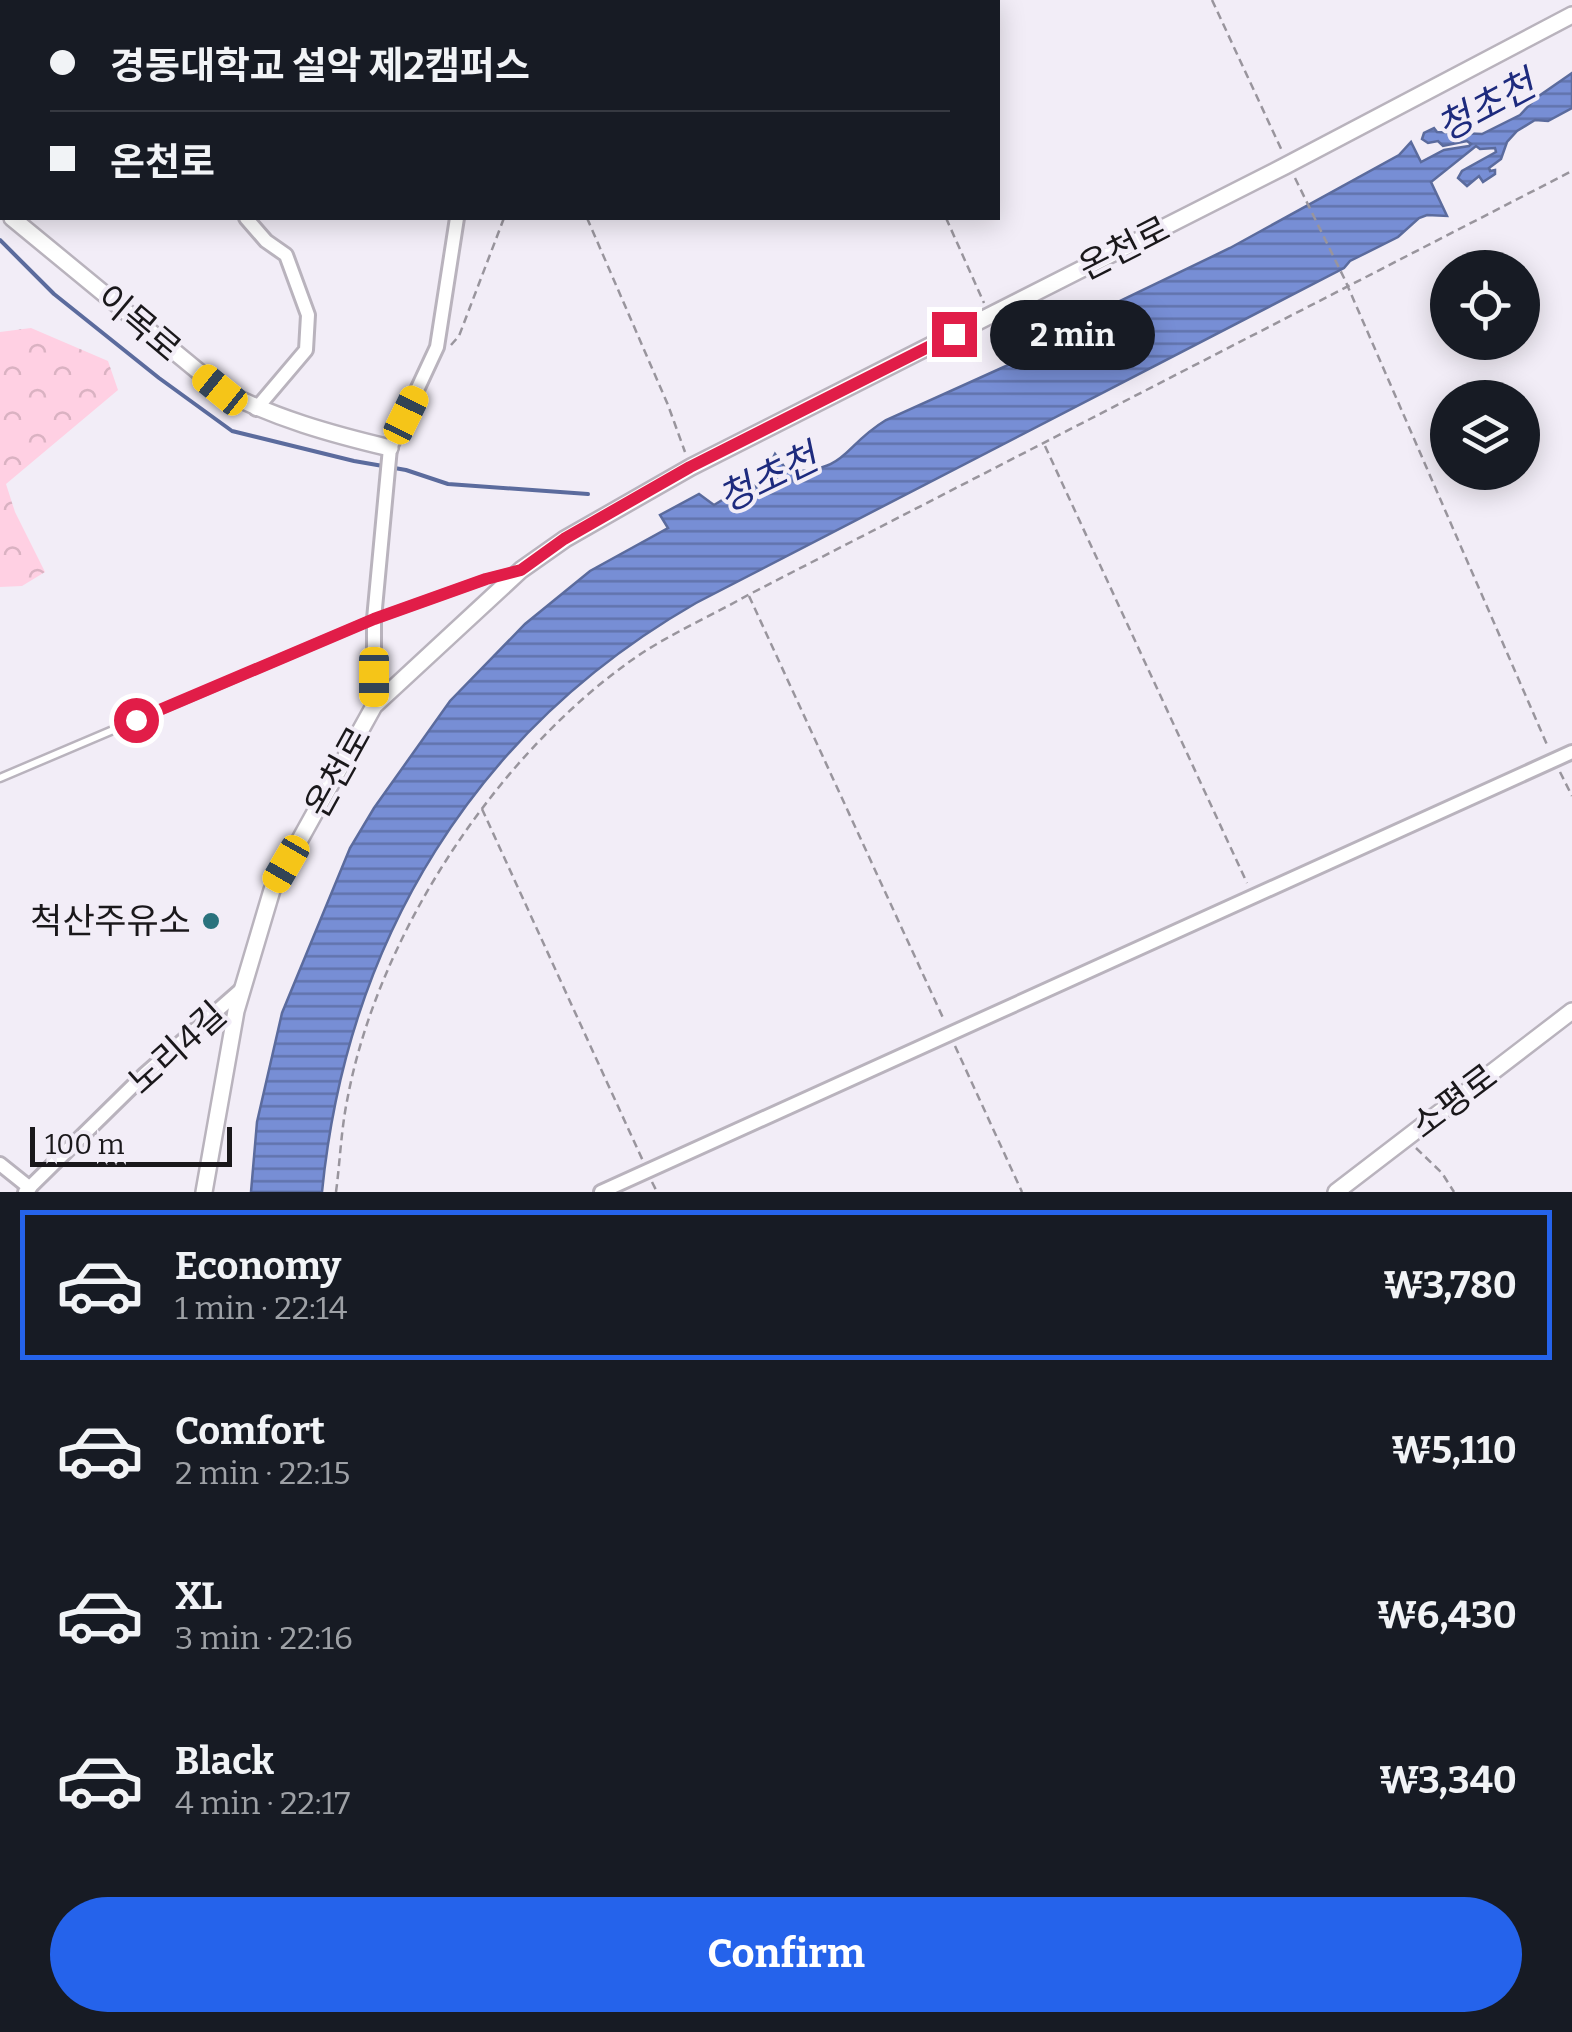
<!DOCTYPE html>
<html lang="en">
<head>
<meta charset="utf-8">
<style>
  :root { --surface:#171b24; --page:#242831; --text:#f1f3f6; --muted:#9ea1a6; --line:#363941; --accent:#2563eb }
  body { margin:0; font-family:Bitter,"Noto Sans KR",serif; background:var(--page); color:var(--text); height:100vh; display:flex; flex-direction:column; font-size:38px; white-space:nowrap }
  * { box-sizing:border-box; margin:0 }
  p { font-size:32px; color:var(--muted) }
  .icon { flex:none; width:55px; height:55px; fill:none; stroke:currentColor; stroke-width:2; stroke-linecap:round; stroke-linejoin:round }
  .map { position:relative; height:1192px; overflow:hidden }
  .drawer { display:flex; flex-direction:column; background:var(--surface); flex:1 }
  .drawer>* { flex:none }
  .banner { position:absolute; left:0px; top:0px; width:1000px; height:220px; box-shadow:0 5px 25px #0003; display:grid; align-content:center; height:220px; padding:0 50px; background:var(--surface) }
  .controls { position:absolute; left:1430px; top:250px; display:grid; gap:20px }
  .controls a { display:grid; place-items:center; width:110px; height:110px; border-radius:50%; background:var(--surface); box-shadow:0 5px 25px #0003; font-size:50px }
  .scale { position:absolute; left:30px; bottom:25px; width:202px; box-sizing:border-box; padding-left:10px; border:5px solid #1a181b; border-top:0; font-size:28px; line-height:35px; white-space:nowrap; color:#1a181b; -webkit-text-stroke:8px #f2edf7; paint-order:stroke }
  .end { position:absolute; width:45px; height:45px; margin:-22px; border:12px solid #e11d48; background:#fff; box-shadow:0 0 0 5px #fff }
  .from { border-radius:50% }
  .bubble { position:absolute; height:70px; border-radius:35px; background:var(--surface); box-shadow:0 5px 25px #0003; font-size:32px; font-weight:700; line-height:70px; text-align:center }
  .car { position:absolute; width:30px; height:60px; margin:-30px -15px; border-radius:12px; box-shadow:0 0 8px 2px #0007; background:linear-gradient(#f5c518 24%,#345 0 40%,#f5c518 0 76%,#345 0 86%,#f5c518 0) }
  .banner b { display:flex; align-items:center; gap:35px; height:95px; font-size:38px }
  .banner b+b { border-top:2px solid var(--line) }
  .banner i { width:25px; height:25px; background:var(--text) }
  ul { padding:18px 0 0; list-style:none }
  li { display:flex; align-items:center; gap:30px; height:150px; margin:0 20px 15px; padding:0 30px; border:5px solid transparent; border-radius:0px }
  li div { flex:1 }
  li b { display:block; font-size:38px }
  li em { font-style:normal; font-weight:700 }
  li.on { border-color:var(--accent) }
  li>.icon { width:90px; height:90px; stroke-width:1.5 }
  .button { display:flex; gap:20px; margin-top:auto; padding:20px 50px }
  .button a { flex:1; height:115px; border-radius:60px; background:var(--accent); color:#fff; font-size:40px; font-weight:700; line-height:115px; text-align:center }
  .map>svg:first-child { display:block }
  .forest { fill:url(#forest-crowns) }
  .water { fill:url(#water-rules); stroke:#5b6b9d; stroke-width:2.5 }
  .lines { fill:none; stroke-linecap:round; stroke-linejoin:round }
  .stream { stroke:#5b6b9d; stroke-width:4 }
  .service-casing { stroke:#b9b3bd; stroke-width:11 }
  .minor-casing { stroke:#b9b3bd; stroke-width:18 }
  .tertiary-casing { stroke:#b9b3bd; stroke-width:20 }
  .path { stroke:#99959d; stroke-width:2.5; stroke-dasharray:8 5; stroke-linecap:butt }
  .service { stroke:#fff; stroke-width:6 }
  .minor { stroke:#fff; stroke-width:12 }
  .tertiary { stroke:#fff; stroke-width:15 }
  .route { stroke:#e11d48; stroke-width:12 }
  .poi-dot { fill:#2a727d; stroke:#f2edf7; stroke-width:4 }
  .labels { text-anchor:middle; stroke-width:8; stroke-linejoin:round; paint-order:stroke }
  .street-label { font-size:35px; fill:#1a181b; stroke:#f2edf7 }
  .poi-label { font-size:35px; fill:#1a181b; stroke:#f2edf7; text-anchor:end }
  .water-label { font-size:38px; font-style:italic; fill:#1e2b7e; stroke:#f2edf7 }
</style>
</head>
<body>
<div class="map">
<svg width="1572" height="1192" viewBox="0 0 1572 1192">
  <defs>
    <pattern id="forest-crowns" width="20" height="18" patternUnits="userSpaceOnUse" patternTransform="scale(2.5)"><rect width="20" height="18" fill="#ffd0e3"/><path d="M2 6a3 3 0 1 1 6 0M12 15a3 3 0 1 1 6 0" fill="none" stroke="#dab2c2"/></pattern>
    <pattern id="water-rules" width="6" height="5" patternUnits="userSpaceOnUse" patternTransform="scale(2.5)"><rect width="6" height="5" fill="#778ed5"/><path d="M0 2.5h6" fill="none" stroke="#6173ac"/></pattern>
  </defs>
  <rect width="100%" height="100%" fill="#f2edf7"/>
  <!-- forest -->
  <path class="forest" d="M31,328l77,33 10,29 -112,94 9,28 30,60 -23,14 -22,1v-255z"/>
  <!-- water -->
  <path class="water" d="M1572,73v35l-24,13 -13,-1 -18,11 -10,11 -6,17 -12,9 1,3 5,-1v4l-12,8 -4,-6 -12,10 -9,-8 4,-7 34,-19 -1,-4 -15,1 -4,-3 -45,36 16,34 -20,-1 -8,3 -21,19 -48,24 -6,7 -648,335c-221,127 -349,337 -374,589h-71l6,-70 25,-109 68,-165 24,-40 76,-107 75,-77 65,-53 78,-43 -8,-13 39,-21 15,11 36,-22 11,7 6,-8 -2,-8 10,-20 13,18c63,-2 52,-24 98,-52l120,-54 33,-17 35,-26 156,-75 169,-93 12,-13 10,20 23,-12 25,-4 2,-2 -4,-3 -24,5 -5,-5 -10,2 -6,-4 2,-6 10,-5 3,4 45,2 38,-19 16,-17z"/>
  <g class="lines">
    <!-- stream -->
    <path class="stream" d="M0,240l54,54 105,84 73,53 122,30 52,9 42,14 140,10"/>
    <defs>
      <path id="service" d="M0,778l374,-159 112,-40 28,-7"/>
      <g id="minor">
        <path d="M494,2v-2"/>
        <path d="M583,2l2,-2"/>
        <path d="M0,160h2"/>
        <path d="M246,218l20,23 20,14 22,60 -2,35 -50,59"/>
        <path d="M374,706v-87l16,-171 47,-101 20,-129"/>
        <path d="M0,1164l30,24"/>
        <path d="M25,1192l120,-118 98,-86"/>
        <path d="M601,1192l971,-440"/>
      </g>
      <g id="tertiary">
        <path d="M0,207l2,2"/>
        <path d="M12,218l209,172c53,28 110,44 169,58"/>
        <path d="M204,1192l32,-181 36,-121 102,-184 147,-136 44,-31 126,-72 594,-301 287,-151"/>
        <path d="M1336,1192l236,-181"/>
      </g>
    </defs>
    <!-- service casing -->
    <use href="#service" class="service-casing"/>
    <!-- minor casing -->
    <use href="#minor" class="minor-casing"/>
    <!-- tertiary casing -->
    <use href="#tertiary" class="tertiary-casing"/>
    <!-- path -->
    <g class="path">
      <path d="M848,0l1,2"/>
      <path d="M1212,0l71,153"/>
      <path d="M624,2l2,-2"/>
      <path d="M1295,178l50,102 203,467"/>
      <path d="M587,218l81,187 17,47"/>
      <path d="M946,218l38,85"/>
      <path d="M451,345l8,-9 45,-118"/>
      <path d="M1045,446l202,437"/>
      <path d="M749,596l195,424"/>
      <path d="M1560,772l12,24"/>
      <path d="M482,809l161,352"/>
      <path d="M955,1046l67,146"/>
      <path d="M1416,1148l26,25 12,19"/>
      <path d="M652,1182l5,10"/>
      <path d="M336,1192c4,-30 5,-61 11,-91 30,-164 147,-342 282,-439 36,-26 80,-45 119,-67l824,-424"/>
    </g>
    <!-- service -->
    <use href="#service" class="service"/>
    <!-- minor -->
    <use href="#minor" class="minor"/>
    <!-- tertiary -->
    <use href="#tertiary" class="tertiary"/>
  </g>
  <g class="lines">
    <!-- route -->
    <path class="route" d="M136,720l238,-101 112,-40 35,-9 43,-31 126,-72 264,-133"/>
  </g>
  <!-- markers -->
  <circle class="poi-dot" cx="211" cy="921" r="10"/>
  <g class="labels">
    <!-- street labels -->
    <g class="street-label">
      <text transform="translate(1124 248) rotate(-27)" y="12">온천로</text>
      <text transform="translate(139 323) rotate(40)" y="12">이목로</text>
      <text transform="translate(338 772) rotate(-61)" y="12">온천로</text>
      <text transform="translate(177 1048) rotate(-42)" y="12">노리4길</text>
      <text transform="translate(1454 1101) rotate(-37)" y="12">소평로</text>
    </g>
    <!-- poi labels -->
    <g class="poi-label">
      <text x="191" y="933">척산주유소</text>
    </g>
    <!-- water labels -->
    <g class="water-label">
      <text transform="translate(1486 106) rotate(-28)" y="13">청초천</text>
      <text transform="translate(768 478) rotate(-26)" y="13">청초천</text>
    </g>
  </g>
</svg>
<div class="controls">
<a><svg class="icon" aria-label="locate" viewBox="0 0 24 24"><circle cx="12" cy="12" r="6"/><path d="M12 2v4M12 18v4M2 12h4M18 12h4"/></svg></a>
<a><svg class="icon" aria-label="layers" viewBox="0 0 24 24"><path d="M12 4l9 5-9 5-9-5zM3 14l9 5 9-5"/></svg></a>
</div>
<div class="scale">100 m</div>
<i class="end from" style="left:136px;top:720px"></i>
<i class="end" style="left:954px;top:334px"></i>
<div class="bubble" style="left:990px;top:300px;width:165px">2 min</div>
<i class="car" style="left:220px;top:390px;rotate:309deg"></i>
<i class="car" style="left:406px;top:415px;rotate:26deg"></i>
<i class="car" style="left:374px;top:677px;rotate:180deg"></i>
<i class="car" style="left:286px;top:864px;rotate:210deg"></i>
<div class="banner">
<b><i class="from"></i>경동대학교 설악 제2캠퍼스</b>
<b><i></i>온천로</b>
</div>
</div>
<section class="drawer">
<ul>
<li class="on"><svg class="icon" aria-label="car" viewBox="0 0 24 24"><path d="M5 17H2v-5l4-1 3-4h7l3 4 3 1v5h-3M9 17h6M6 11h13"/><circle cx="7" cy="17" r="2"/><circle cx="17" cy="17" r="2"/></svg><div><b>Economy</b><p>1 min · 22:14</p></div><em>₩3,780</em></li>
<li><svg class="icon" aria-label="car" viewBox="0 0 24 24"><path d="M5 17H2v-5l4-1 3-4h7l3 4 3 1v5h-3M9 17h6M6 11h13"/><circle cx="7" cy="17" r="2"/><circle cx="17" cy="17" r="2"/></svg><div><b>Comfort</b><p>2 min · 22:15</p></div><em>₩5,110</em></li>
<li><svg class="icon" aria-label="car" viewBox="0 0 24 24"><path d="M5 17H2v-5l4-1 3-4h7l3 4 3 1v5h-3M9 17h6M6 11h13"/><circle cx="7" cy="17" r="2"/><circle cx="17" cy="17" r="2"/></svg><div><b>XL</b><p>3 min · 22:16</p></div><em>₩6,430</em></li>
<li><svg class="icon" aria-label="car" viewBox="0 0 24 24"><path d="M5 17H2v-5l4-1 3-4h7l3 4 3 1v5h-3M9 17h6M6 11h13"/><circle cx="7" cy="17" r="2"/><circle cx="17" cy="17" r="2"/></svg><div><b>Black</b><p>4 min · 22:17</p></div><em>₩3,340</em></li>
</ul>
<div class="button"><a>Confirm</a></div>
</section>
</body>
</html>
